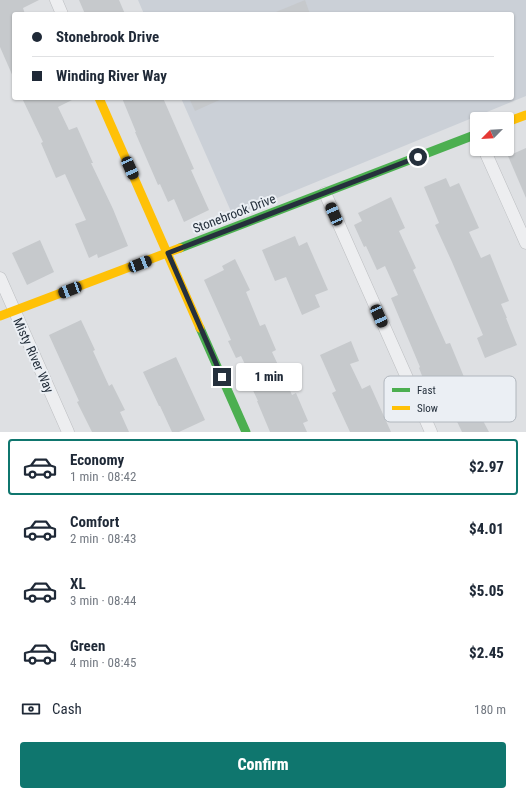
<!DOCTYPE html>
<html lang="en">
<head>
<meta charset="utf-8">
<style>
  :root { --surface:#fff; --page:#f2f2f3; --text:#1f2937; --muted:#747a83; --line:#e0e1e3; --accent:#0f766e }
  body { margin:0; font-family:"Roboto Condensed",sans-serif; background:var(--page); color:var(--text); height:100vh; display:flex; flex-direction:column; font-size:15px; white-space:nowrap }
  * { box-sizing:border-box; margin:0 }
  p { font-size:13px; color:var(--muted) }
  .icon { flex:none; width:22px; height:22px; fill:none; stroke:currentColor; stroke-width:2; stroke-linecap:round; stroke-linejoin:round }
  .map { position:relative; height:432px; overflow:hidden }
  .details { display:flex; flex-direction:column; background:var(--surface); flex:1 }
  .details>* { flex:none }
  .top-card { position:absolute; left:12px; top:12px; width:502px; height:88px; border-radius:4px; box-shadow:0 1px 3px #0004; display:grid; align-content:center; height:88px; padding:0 20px; background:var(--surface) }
  .needle { width:26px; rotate:246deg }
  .fabs { position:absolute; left:470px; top:112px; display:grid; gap:8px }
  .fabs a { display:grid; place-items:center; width:44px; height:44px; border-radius:4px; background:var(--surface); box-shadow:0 1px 3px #0004; font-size:20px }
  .end { position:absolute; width:18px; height:18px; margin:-9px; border:5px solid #25303c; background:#fff; box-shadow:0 0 0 2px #fff }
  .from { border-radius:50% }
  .bubble { position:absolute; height:28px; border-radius:4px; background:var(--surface); box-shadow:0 1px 3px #0004; font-size:13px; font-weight:800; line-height:28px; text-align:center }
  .car { position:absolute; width:12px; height:24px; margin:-12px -6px; border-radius:5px; box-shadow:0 0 3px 1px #0007; background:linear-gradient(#222 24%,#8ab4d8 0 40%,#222 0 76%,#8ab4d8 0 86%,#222 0) }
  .top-card b { display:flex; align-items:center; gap:14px; height:38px; font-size:15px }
  .top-card b+b { border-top:1px solid var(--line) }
  .top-card i { width:10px; height:10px; background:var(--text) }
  ul { padding:7px 0 0; list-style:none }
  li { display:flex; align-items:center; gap:12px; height:56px; margin:0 8px 6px; padding:0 12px; border:2px solid transparent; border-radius:4px }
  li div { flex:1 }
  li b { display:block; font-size:15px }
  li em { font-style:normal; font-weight:800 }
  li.selected { border-color:var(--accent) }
  li>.icon { width:36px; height:36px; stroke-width:1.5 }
  .pay { display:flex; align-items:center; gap:10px; height:44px; padding:0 20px; font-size:15px }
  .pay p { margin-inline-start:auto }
  .button { display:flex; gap:8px; margin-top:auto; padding:8px 20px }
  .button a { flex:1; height:46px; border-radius:4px; background:var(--accent); color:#fff; font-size:16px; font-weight:800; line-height:46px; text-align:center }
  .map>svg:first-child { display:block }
  .built { fill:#cbd0d7 }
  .building { fill:#c6c9cc }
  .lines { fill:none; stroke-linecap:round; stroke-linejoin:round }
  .street-casing { stroke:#bcbec1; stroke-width:13 }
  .street { stroke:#edeef0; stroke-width:12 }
  .fast { stroke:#4caf50; stroke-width:9 }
  .slow { stroke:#ffc107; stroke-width:9 }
  .route { stroke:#25303c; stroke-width:5 }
  .labels { text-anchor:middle; stroke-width:4; stroke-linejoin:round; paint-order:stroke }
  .street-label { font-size:13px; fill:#25303c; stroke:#ebeff4 }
  .key { fill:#ebeff4; stroke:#b0b6bd; stroke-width:1 }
  .key-label { font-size:11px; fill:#25303c }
</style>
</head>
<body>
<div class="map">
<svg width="526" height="432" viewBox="0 0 526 432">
  <rect width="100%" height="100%" fill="#dee0e3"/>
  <!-- built -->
  <path class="built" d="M138,0h388v96l-293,120 -52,-118h331v-84h-368z"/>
  <!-- building -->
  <g class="building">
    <path d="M0,0h39l-16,8 2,6h-11v65l-14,-32z"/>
    <path d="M79,0h40l6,14h-40z"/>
    <path d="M305,0l5,14h-39z"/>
    <path d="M22,98h54l-18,9 11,23 8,-3 16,36h-2l22,46 15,37 -30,12 -1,-4 -8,4 -14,-34 11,-4 -21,-46 -9,4 -15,-35 2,-1z"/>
    <path d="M122,98h41l31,71 -3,1 18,40 -25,12 -10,-23 -6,3 -8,-18 -2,1 -23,-53h1z"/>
    <path d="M189,98h35l-29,13z"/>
    <path d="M526,148v50l-18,-42z"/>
    <path d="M446,178l4,9 9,-4 20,45 -10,4 12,26 9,-4 19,47 -8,3 6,14h-1l11,27 -32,13 -8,-20 6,-3 -31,-73 -17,-37 4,-2 -15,-36z"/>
    <path d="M391,197l14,31 -6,3 17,37 -3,2 33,74 4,-1 14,34 -4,1 18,40 3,-1 8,15h-27l-10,-21 -9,5 -12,-26 -3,1 -9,-23 1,-1 -29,-69 7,-3 -13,-29 -8,4 -11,-24 -2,1 -10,-22 8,-4 -4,-8z"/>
    <path d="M295,236l4,10 8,-4 21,48 -13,5 5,12 -18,8 -16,-38 -11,4 -13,-31z"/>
    <path d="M40,240l14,32 -27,13 -15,-32z"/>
    <path d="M235,259l15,31 -4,2 14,34 5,-2 11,26 -4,2 20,43 4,-2 12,28 -5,2 4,9h-37l-13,-31h1l-10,-21 4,-1 -11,-23 -5,2 -8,-17 3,-1 -27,-60 20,-10 -2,-4z"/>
    <path d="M81,320l14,30 -2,1 16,35 3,-2 13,26 -5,2 9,20h-37l-15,-30 2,-1 -30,-66z"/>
    <path d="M351,341l8,20 -9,3 12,25 8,-4 21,47h-41l-18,-39 4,-2 -16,-36z"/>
    <path d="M176,357l29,63 -26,12h-7l-12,-26h-1l-16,-34z"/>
  </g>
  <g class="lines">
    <defs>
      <g id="street">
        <path d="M56,0l6,14"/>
        <path d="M484,149l42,94"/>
        <path d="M325,193l106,239"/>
        <path d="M0,278l68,154"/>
      </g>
    </defs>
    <!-- street casing -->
    <use href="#street" class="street-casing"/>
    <!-- street -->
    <use href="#street" class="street"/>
    <!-- fast -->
    <g class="fast">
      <path d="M180,248l297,-114"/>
      <path d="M200,328l46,104"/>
    </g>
    <!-- slow -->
    <g class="slow">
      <path d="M99,98l101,230"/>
      <path d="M507,122l19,-7"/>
      <path d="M0,316l180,-68"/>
    </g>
  </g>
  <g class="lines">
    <!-- route -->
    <path class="route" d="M222,377l-54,-124 250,-96"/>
  </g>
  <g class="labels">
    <!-- street labels -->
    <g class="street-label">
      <text transform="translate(234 213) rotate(-21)" y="5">Stonebrook Drive</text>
      <text transform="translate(34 355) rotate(66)" y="5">Misty River Way</text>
    </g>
  </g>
  <!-- legend -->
  <rect x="384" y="376" width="132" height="46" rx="6" class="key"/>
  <rect x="392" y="388" width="18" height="4" fill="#4caf50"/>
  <rect x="392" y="406" width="18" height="4" fill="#ffc107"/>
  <g class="key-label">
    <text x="417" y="394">Fast</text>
    <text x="417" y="412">Slow</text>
  </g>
</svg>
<div class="fabs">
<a><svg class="needle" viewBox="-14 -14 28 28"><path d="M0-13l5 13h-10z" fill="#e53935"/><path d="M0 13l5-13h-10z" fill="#747a83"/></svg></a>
</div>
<i class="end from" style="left:418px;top:157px"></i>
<i class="end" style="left:222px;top:377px"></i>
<div class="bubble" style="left:236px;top:363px;width:66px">1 min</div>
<i class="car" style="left:130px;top:168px;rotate:156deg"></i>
<i class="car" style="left:334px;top:214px;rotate:336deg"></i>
<i class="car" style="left:140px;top:264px;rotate:69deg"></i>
<i class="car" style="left:70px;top:290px;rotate:249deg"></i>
<i class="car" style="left:379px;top:316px;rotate:156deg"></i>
<div class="top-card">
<b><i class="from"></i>Stonebrook Drive</b>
<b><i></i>Winding River Way</b>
</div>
</div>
<section class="details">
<ul>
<li class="selected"><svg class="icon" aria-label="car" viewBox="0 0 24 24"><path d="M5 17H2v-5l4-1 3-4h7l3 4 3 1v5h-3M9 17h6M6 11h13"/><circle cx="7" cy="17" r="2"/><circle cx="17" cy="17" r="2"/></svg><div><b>Economy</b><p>1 min · 08:42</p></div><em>$2.97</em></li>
<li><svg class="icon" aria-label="car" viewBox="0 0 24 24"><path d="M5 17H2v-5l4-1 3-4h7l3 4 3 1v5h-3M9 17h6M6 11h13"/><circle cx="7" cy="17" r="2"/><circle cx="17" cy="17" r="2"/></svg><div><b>Comfort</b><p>2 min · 08:43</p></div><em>$4.01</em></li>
<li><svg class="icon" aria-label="car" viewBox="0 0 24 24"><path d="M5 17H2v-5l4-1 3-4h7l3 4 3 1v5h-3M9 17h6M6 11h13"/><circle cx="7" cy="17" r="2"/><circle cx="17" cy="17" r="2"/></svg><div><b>XL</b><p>3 min · 08:44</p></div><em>$5.05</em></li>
<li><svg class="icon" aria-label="car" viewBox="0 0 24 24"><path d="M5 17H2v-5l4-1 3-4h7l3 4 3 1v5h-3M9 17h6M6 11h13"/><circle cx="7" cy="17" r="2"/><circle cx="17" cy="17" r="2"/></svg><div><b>Green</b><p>4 min · 08:45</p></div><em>$2.45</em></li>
</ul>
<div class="pay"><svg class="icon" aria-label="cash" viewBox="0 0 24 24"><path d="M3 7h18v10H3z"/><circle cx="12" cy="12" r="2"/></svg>Cash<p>180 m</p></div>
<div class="button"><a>Confirm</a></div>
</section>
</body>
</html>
